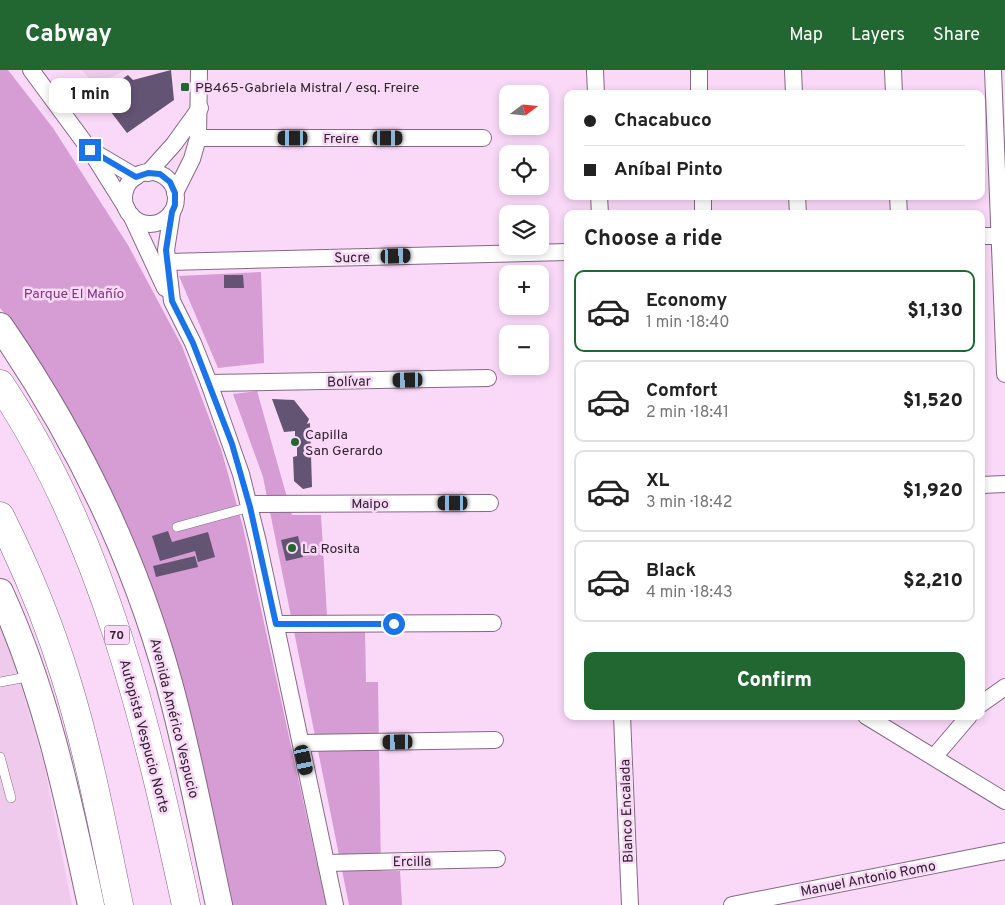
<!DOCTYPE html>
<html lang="en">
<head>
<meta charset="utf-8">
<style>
  :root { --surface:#fff; --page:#f6f6f6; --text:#222; --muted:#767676; --line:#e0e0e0; --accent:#226631 }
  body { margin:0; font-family:Overpass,sans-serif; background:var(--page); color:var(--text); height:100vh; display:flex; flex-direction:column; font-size:19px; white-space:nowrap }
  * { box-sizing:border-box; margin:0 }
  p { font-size:16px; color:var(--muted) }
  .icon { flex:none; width:28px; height:28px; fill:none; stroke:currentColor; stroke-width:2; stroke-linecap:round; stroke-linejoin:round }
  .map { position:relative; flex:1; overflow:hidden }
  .drawer { position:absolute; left:564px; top:140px; width:421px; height:510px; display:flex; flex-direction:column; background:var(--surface); border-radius:10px; box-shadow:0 2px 8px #0003 }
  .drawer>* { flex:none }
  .hud { position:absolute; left:564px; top:20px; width:421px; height:110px; border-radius:10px; box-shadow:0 2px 8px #0003; display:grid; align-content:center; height:110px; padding:0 20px; background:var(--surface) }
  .needle { width:32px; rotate:74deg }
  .fabs { position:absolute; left:499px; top:15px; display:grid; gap:10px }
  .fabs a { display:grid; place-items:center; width:50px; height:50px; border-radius:10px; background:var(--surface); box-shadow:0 2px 8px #0003; font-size:25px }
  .end { position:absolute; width:22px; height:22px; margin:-11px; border:6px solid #1a73e8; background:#fff; box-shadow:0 0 0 2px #fff }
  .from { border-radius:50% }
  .bubble { position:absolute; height:35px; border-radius:10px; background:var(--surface); box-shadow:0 2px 8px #0003; font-size:16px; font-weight:800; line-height:35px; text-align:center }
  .car { position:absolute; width:15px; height:30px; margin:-15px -8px; border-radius:6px; box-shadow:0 0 4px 1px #0007; background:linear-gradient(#222 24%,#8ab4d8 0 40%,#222 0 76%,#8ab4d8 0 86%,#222 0) }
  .hud b { display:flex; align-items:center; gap:18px; height:48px; font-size:19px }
  .hud b+b { border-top:1px solid var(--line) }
  .hud i { width:12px; height:12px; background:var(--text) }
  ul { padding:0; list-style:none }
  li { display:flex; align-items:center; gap:15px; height:82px; margin:0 10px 8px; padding:0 10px; border:2px solid var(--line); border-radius:10px }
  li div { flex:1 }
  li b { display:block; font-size:19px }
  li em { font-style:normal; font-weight:800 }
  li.selected { border-color:var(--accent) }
  li>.icon { width:45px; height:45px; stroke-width:1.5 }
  h2 { padding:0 20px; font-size:22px; line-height:60px }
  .button { display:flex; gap:10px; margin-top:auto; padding:10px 20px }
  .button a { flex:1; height:58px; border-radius:10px; background:var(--accent); color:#fff; font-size:20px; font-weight:800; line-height:58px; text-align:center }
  header { display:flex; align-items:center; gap:30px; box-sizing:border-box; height:70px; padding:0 25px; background:var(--accent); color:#fff }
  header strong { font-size:24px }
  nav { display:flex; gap:28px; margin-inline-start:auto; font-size:18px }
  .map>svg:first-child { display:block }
  .built { fill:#efcaed }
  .green { fill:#d59dd3 }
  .building { fill:#645473 }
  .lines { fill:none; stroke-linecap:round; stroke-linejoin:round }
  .service-casing { stroke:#846883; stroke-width:10 }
  .minor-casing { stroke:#846883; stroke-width:18 }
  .primary-casing { stroke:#846883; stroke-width:28 }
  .motorway-casing { stroke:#846883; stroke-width:29 }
  .service { stroke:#fff; stroke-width:9 }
  .minor { stroke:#fff; stroke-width:16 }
  .primary { stroke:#fff; stroke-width:26 }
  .motorway { stroke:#fff; stroke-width:28 }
  .route { stroke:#1a73e8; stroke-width:6 }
  .poi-dot { fill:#226631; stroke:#fad9f8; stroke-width:2 }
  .labels { text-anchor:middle; stroke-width:5; stroke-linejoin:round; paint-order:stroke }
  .shield { fill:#fad9f8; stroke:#6c5a6b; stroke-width:1 }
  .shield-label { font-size:12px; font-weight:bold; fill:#2f232e }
  .poi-label { font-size:14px; fill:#2f232e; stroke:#fad9f8; text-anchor:start }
  .street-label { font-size:14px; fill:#2f232e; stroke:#fad9f8 }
  .park-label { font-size:14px; fill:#7e357e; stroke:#fad9f8 }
</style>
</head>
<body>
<header>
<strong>Cabway</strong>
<nav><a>Map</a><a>Layers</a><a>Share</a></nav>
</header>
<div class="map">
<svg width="1005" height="835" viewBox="0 0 1005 835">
  <rect width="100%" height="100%" fill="#fad9f8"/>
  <!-- built -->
  <g class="built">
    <path d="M82,0h44l-31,15z"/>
    <path d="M0,554l17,47 27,93 28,141h-72z"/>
  </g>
  <!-- green -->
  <g class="green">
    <path d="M0,0h8l45,58 75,117 54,101 39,103 22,78 83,378h-95l-55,-231 -170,-359 -6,-7z"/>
    <path d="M261,202l3,91 -46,5 -39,-92z"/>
    <path d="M257,321l35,124h29l7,117 37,-1 1,51h12l3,189h19l2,34h-53l-86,-428 -30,-83z"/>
  </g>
  <!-- building -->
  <g class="building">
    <path d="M171,0l3,30 -47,33 -29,-38 30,-20 5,5z"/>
    <path d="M224,205h19l1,13h-20z"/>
    <path d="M272,329l22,1 15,19 -2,5 3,-1 2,64 -9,2 -9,-8 -1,-24 4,-1v-19h-2v-6l-11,1z"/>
    <path d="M168,461l4,11 36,-10 7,25 -17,5 -3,-11 -35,10 -8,-25z"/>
    <path d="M298,466l5,21 -17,4 -5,-21z"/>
    <path d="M195,486l3,11 -42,10 -3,-11z"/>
  </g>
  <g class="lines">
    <defs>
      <g id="service">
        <path d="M177,457l73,-20"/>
        <path d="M0,612l32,-6"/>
        <path d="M0,687l11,41"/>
      </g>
      <g id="minor">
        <path d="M31,0l59,80 37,59"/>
        <path d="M595,0l1,24"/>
        <path d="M699,0v24"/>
        <path d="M793,0l1,24"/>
        <path d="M893,0l1,24"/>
        <path d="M993,0l12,304"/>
        <path d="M198,68h285"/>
        <path d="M92,81l44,26"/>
        <circle cx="150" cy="128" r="26"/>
        <path d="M148,103l26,-29 26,-36"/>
        <path d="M175,123l17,-34 6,-21 1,-68"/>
        <path d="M599,126l1,18"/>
        <path d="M703,126v18"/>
        <path d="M797,126l1,18"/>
        <path d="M898,126l1,18"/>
        <path d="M172,142l-6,38 6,51 21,42 16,40 32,91 17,68 77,363"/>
        <path d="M131,145l34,73"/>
        <path d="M981,166h24"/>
        <path d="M167,192l401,-10"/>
        <path d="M209,313l279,-5"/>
        <path d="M981,415l24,-1"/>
        <path d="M249,434l241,-1"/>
        <path d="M276,554l217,-1"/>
        <path d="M981,634l24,-17"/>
        <path d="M622,646l8,189"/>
        <path d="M866,646l139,85"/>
        <path d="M301,673l194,-3"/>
        <path d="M934,687l35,-41"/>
        <path d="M326,793l171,-4"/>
        <path d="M732,835l273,-54"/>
      </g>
      <g id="primary">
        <path d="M0,256c75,109 134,229 169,357 20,73 34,148 50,222"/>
        <path d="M0,522c46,100 68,206 91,313"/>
      </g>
      <g id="motorway">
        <path d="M0,314c104,155 147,341 186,521"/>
        <path d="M0,446c26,52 49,107 66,163 23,74 37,150 53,226"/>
      </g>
    </defs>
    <!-- service casing -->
    <use href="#service" class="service-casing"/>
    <!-- minor casing -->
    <use href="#minor" class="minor-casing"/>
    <!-- primary casing -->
    <use href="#primary" class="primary-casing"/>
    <!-- motorway casing -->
    <use href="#motorway" class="motorway-casing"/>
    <!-- service -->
    <use href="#service" class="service"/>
    <!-- minor -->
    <use href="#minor" class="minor"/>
    <!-- primary -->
    <use href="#primary" class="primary"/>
    <!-- motorway -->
    <use href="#motorway" class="motorway"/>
  </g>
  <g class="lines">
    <!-- route -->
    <path class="route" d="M90,80l46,27 12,-4 12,1 10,8 5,11v12l-3,7 -6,38 6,51 21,42 39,101 18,63 26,117h118"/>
  </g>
  <!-- markers -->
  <g class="poi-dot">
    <rect x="180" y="12" width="10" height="10" rx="2.5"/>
    <circle cx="295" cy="372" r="5"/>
    <circle cx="292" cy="478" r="5"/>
  </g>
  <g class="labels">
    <!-- shield labels -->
    <rect class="shield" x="104.5" y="555.5" width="25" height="19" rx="4"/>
    <g class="shield-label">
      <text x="117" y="569">70</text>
    </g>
    <!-- poi labels -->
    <g class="poi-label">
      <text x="195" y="22">PB465-Gabriela Mistral / esq. Freire</text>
      <text x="305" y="369">Capilla<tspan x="305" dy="16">San Gerardo</tspan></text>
      <text x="302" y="483">La Rosita</text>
    </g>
    <!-- street labels -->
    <g class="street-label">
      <text x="341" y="73">Freire</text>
      <text transform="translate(352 187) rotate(-1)" y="5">Sucre</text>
      <text transform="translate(349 311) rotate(-1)" y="5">Bolívar</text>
      <text x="370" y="438">Maipo</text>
      <text transform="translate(175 648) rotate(76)" y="5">Avenida Américo Vespucio</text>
      <text transform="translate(145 666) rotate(75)" y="5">Autopista Vespucio Norte</text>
      <text transform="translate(626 741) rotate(-92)" y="5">Blanco Encalada</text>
      <text transform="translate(412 791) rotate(-1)" y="5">Ercilla</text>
      <text transform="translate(868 808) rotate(-11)" y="5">Manuel Antonio Romo</text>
    </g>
    <!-- park labels -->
    <g class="park-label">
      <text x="74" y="228">Parque El Mañío</text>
    </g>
  </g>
</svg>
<div class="fabs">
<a><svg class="needle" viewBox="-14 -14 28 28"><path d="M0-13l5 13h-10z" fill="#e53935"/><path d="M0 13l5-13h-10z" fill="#767676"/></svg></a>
<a><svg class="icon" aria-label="locate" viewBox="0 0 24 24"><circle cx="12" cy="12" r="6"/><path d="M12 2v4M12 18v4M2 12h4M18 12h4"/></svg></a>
<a><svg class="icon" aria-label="layers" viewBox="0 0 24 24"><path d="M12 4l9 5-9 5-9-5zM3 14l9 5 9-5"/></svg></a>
<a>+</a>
<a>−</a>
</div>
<i class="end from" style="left:394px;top:554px"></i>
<i class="end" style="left:90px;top:80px"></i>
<div class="bubble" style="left:49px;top:8px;width:82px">1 min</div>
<i class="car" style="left:293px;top:68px;rotate:270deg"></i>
<i class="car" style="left:388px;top:68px;rotate:90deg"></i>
<i class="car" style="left:396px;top:186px;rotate:88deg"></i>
<i class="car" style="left:408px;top:310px;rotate:269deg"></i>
<i class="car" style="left:453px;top:433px;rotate:270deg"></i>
<i class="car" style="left:398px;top:672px;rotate:269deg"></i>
<i class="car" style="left:304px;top:690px;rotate:168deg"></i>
<div class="hud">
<b><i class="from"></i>Chacabuco</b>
<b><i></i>Aníbal Pinto</b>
</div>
<section class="drawer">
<h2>Choose a ride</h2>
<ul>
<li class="selected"><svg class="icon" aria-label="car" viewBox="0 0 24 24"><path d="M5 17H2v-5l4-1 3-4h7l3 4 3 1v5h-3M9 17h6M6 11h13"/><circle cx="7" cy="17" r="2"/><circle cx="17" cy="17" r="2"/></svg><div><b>Economy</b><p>1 min · 18:40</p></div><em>$1,130</em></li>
<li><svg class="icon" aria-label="car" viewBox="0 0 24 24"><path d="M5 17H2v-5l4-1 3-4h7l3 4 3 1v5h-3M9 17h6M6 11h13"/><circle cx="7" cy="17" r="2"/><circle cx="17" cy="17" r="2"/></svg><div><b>Comfort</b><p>2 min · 18:41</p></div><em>$1,520</em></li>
<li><svg class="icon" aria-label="car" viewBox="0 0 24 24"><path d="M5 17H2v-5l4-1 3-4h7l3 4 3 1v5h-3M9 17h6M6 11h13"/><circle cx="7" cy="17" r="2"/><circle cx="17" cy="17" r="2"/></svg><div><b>XL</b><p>3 min · 18:42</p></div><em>$1,920</em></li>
<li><svg class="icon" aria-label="car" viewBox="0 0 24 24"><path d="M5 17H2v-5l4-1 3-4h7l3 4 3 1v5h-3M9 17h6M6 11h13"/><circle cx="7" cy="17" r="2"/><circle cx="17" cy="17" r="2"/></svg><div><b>Black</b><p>4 min · 18:43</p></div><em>$2,210</em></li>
</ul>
<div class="button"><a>Confirm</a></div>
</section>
</div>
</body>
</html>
